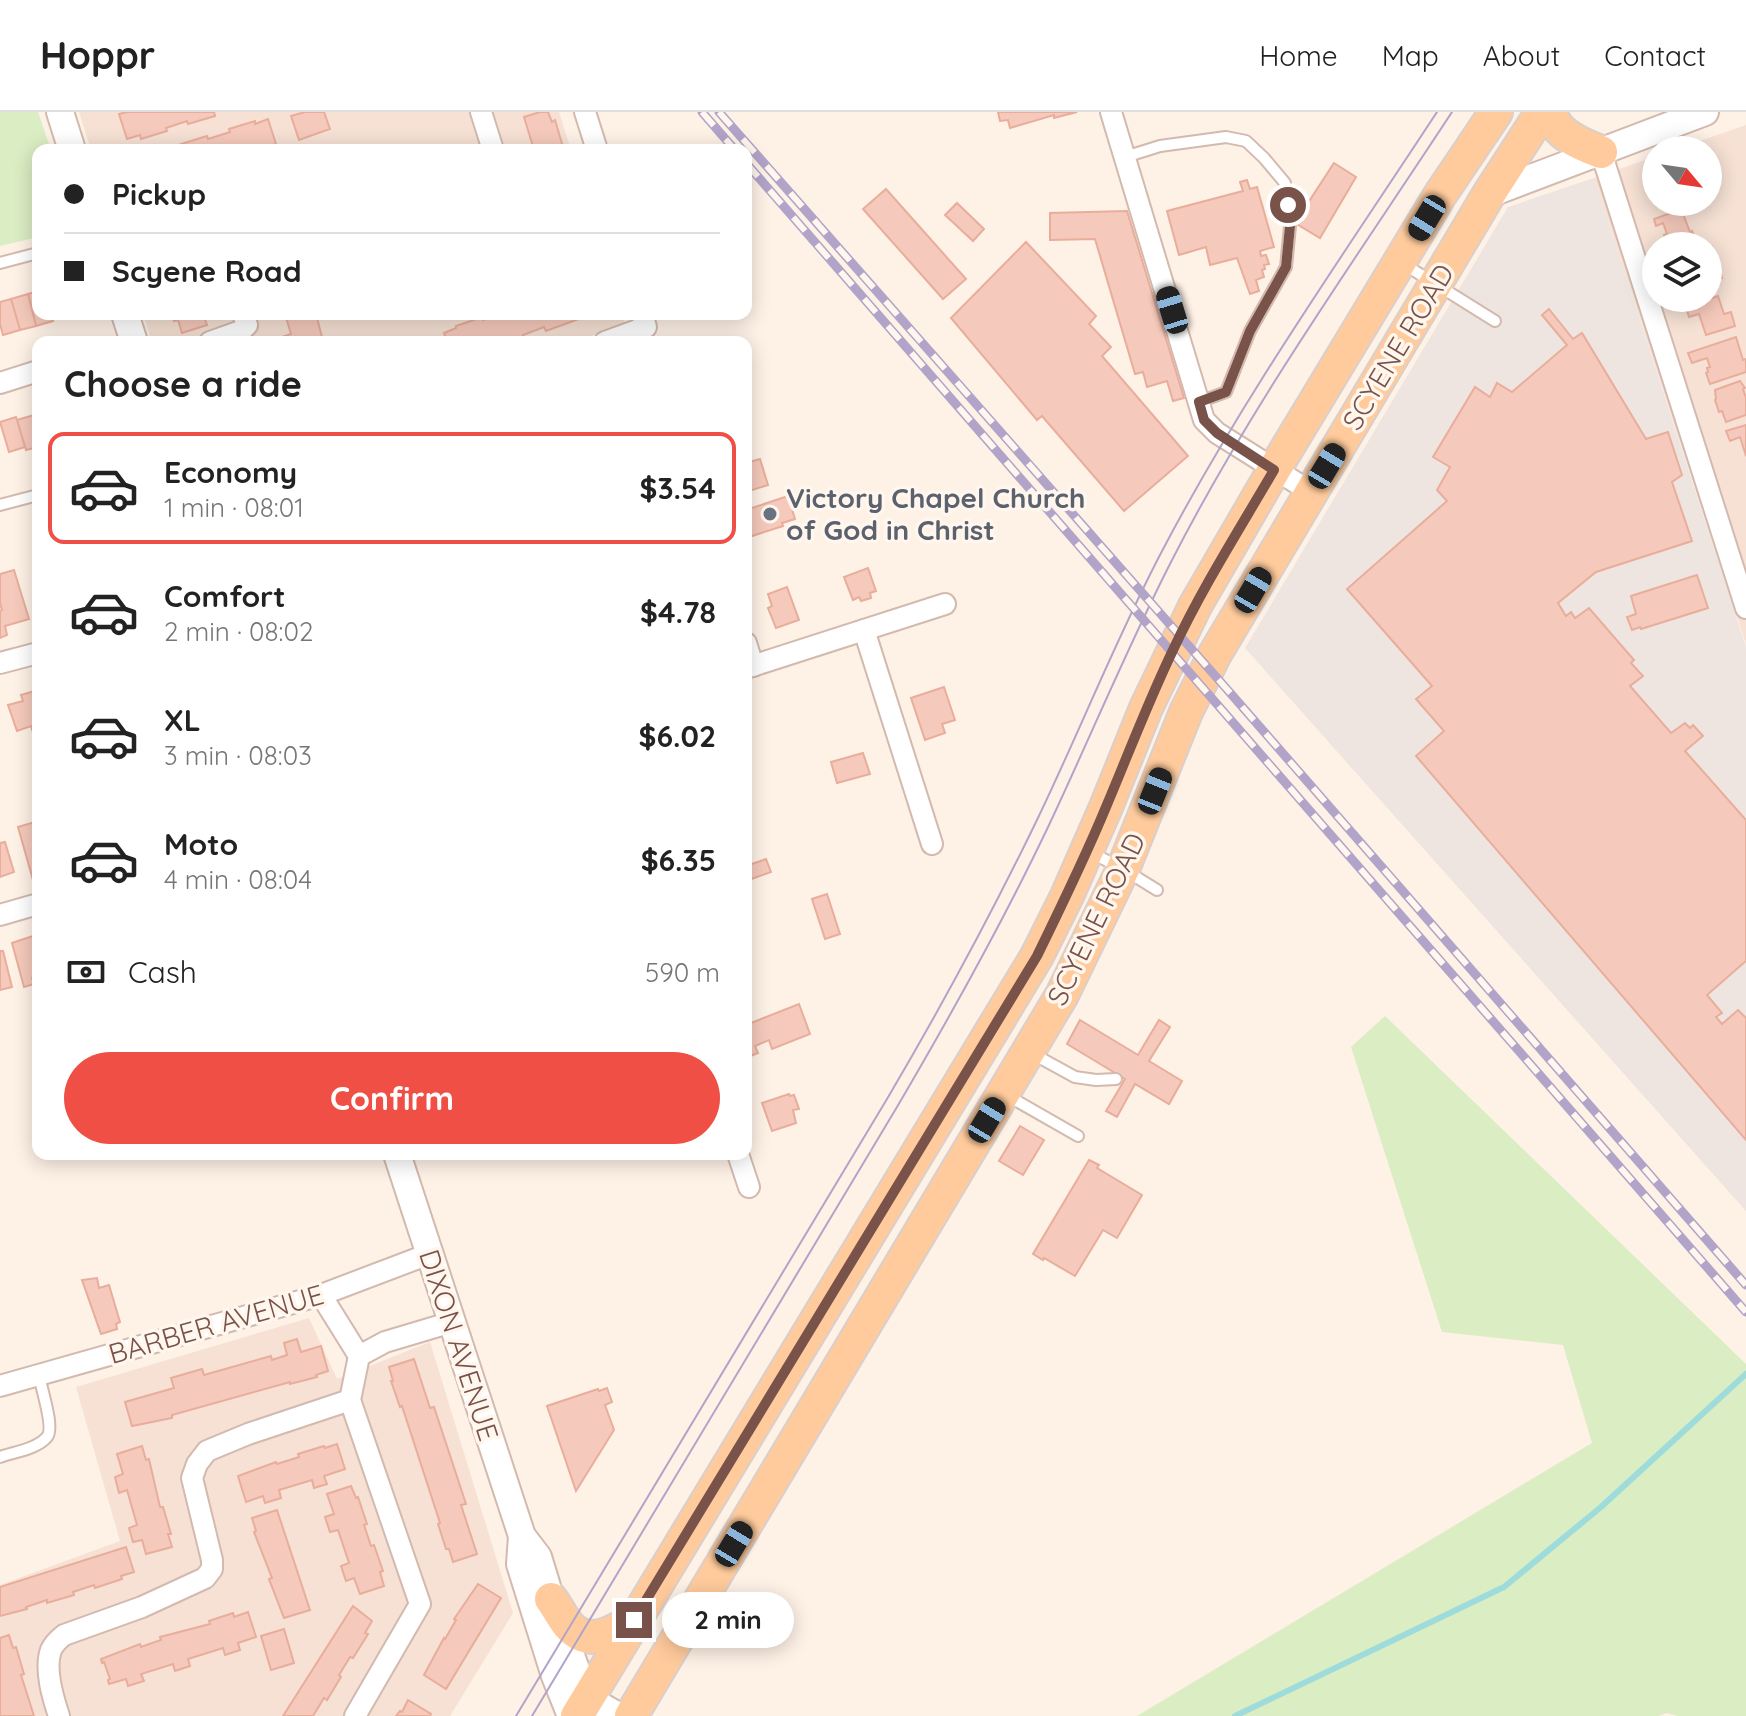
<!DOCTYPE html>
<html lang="en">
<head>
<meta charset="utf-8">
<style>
  :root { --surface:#fff; --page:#f6f6f6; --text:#222; --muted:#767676; --line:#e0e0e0; --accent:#ef4f44 }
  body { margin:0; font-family:Quicksand,sans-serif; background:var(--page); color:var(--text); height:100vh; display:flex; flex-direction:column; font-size:30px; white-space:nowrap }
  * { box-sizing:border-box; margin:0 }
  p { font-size:26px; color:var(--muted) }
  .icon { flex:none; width:44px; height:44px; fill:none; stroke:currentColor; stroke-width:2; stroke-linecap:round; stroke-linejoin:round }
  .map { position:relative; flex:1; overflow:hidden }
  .sheet { position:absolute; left:32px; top:224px; width:720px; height:824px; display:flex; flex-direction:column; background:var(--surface); border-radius:16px; box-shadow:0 4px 20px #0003 }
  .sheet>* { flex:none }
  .top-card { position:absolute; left:32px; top:32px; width:720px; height:176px; border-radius:16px; box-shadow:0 4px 20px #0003; display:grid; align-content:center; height:176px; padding:0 32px; background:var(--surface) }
  .needle { width:52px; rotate:119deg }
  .controls { position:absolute; left:1642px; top:24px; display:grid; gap:16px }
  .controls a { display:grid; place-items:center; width:80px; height:80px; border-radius:50%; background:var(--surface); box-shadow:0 4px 20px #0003; font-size:40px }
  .end { position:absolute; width:36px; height:36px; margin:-18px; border:10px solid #795249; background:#fff; box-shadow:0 0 0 4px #fff }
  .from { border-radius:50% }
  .bubble { position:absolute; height:56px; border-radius:28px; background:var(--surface); box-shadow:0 4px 20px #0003; font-size:26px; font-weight:800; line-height:56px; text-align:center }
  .car { position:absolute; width:24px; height:48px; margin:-24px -12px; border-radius:10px; box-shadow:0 0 6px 2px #0007; background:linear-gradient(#222 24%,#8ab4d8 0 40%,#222 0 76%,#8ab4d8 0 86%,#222 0) }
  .top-card b { display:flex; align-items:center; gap:28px; height:76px; font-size:30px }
  .top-card b+b { border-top:2px solid var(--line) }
  .top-card i { width:20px; height:20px; background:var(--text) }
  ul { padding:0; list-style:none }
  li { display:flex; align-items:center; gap:24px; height:112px; margin:0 16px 12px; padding:0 16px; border:4px solid transparent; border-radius:16px }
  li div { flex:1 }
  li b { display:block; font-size:30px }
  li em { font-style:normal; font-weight:800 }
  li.selected { border-color:var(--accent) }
  li>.icon { width:72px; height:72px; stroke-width:1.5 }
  h2 { padding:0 32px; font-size:36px; line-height:96px }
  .pay { display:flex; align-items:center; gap:20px; height:88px; padding:0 32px; font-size:30px }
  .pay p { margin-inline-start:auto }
  .button { display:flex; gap:16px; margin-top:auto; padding:16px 32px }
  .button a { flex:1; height:92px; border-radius:48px; background:var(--accent); color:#fff; font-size:32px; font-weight:800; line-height:92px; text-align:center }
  header { display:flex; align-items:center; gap:48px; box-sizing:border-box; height:112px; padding:0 40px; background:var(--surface); border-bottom:2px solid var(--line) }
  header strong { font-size:38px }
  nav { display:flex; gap:44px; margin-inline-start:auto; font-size:28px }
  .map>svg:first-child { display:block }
  .residential { fill:#f6e1d4; fill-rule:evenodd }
  .industrial { fill:#eee5e0 }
  .green { fill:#dbedc3 }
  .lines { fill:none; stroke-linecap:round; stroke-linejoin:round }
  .stream { stroke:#9edcdc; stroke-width:6 }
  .building { fill:#f5cabc; stroke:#e9ad9b; stroke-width:2 }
  .service-casing { stroke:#d3b9ae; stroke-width:14 }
  .minor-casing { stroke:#d3b9ae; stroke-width:24 }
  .tertiary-casing { stroke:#d3b9ae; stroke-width:30 }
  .primary-casing { stroke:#d9cfcc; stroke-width:36 }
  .service { stroke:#fff; stroke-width:10 }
  .minor { stroke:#fff; stroke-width:20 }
  .tertiary { stroke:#fff; stroke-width:26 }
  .primary { stroke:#ffcb9c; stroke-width:32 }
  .tram { stroke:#b2a3c9; stroke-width:2 }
  .rail-casing { stroke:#b2a3c9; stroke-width:9 }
  .rail { stroke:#fff6ee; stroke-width:6; stroke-dasharray:18; stroke-linecap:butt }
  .route { stroke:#795249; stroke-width:10 }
  .worship-dot { fill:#6b7280; stroke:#fff6ee; stroke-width:3 }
  .labels { text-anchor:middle; stroke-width:7; stroke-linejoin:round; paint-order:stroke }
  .street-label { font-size:28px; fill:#795249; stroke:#fff6ee }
  .worship-label { font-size:28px; font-weight:bold; fill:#5b616d; stroke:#fff6ee; text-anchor:start }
</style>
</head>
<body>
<header>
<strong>Hoppr</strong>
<nav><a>Home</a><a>Map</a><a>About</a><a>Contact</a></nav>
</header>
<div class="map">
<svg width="1746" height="1604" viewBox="0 0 1746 1604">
  <rect width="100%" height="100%" fill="#fef1e6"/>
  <!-- residential -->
  <g class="residential">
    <path d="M79,0h480l12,38h-480z"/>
    <path d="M1746,13v519l-152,-466 62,-22v46h52v-52h-34zM1656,134h52v52h-52z"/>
    <path d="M143,202h479l3,10 -51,18h-422z"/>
    <path d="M309,1206l28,61 93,-37 83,271 -63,103h-450v-131l120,-44 -44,-154z"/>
  </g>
  <!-- industrial -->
  <path class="industrial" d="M1594,66l152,469v564l-501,-563 263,-441z"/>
  <!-- green -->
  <g class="green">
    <path d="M0,0h38l13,38h-13v87l-38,9z"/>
    <path d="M1385,904l361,348v352h-68l-12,-3 -7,3h-522l455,-273 -29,-98 -121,-13 -91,-285z"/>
  </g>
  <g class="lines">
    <!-- stream -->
    <path class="stream" d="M1235,1604l269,-129 97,-80 145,-133"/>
  </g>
  <!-- building -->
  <g class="building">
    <path d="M127,0h87l1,4 -27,8 -1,-3 -21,7 1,3 -26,8 -1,-4 -13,4 -8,-25z"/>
    <path d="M305,0h19l6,17 -31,11 -8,-24z"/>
    <path d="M540,0h8l4,10 3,-2 8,27 -3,1 1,2h-27l-10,-33z"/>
    <path d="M998,0h79l-23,6v-3l-44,13 -2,-8 -8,1z"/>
    <path d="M268,7l8,25 -18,6h-84l9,-3 -2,-3 26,-8 1,3 22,-7 -1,-3 26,-8v3z"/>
    <path d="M1334,51l22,14 -36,61 -25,-15z"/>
    <path d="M1247,68l3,9 7,-2 17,60 -14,4 1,5 5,-1 3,9 -5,1 1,4 -3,1 2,7 -8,3 3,11 -9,3 -13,-36 -27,7 -4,-18 -27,8 -12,-44 76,-20 -3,-9z"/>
    <path d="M886,77l80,90 -23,20 -80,-90z"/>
    <path d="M957,91l27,26 -11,12 -28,-26z"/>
    <path d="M1679,98l2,5 2,-1 7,18 2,-1 4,11 -11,4h-19l-2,-6 2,-1 -2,-4 3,-1 -4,-11 -7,3 -2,-7z"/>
    <path d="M1127,99l57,187 -11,3 -6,-20 -20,6 -4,-15 -8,2 -40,-135 -45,1v-27z"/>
    <path d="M1026,130l70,74 -7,8 22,23 -9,9 86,100 -64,55 -82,-95 -5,4 -86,-102z"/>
    <path d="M1712,135l10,31 -14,4v-34z"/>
    <path d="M38,179v23h13l2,7 -17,5 -8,-32z"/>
    <path d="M28,182l8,32 -16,4 -9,-31z"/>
    <path d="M1718,184l6,18 7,-2 4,14 -29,9 -7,-21 -10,3 -3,-10z"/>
    <path d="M11,187l9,31 -17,5 -3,-11v-22z"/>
    <path d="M1549,197l24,30 9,-6 64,106 22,-7 14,43 -10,7 20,59 -96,31 -38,31 8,13 5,-4 4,6 14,-10 45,52 -3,3 12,13 -13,10 41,47 14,-10 5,5 3,-3 10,11 -18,15 61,69v141l-39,34 15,18 -6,4 6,7 16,-14 8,8v122l-330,-384 28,-25 -28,-32 16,-13 -85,-97 100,-88 -10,-11 13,-23 -17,-10 42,-70 15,10 7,-14 15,9 55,-47 -25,-30z"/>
    <path d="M172,202h31l4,11 -25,8 -4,-13 -4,1z"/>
    <path d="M285,202h31l6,23 -17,5h-38l24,-8z"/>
    <path d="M501,202h84l-7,2 1,3 -33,12 -2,-4 -21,8 1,2 -13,5h-64l-3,-9 12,-5v-2l26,-9 1,3z"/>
    <path d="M1736,225l7,23 3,-1v13l-36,12 -4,-11 2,-1 -1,-4 3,-1 -3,-9 -15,5 -4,-10z"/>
    <path d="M1740,269l5,7 -2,1 3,9v17l-20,7 -4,-11 -3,1 -4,-12 1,-1 -1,-9z"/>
    <path d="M34,303l4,14v18l-12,3 -9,-30z"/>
    <path d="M16,305l9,30 -16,5 -9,-30z"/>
    <path d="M1746,313v31l-6,-19 -10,4 -4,-10z"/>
    <path d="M760,347l8,26 -22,7v-29z"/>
    <path d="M788,384l7,23 -13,4 1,3 -37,12v-28z"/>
    <path d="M868,456l8,23 -6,2 1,5 -10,3 -2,-4 -6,3 -9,-23z"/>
    <path d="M14,458l15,49 -24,7 2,9 -7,3v-27l2,-1 -2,-7v-29z"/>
    <path d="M1697,463l11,33 -67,21 -1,-2 -8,3 -5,-13 9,-3 -5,-18z"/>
    <path d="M787,475l12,33 -23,8 -8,-20 4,-2 -4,-12z"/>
    <path d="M944,575l11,33 -13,4 3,9 -20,7 -14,-42z"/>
    <path d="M38,578v48l-3,1 -4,-13 -14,5 -9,-26 15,-4 -2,-6z"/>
    <path d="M863,641l7,21 -33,9 -6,-21z"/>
    <path d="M38,709v58l-5,1 -15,-53z"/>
    <path d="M5,730l9,30 -14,5v-34z"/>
    <path d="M766,747l5,13 -25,9v-15z"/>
    <path d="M827,782l13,40 -15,5 -13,-40z"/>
    <path d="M36,823l2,6v35l-6,2 2,6 -10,3 -12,-44z"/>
    <path d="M0,839h3l9,36 -12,3z"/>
    <path d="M799,892l11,30 -38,15 -3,-9 -14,6 3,7 -12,5v-33z"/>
    <path d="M1080,908l58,35 21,-35 11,7 -21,34 33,20 -13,23 -34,-20 -18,33 -11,-6 19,-32 -58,-35z"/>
    <path d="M789,982l1,2 4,-1 5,14 -6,1 3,13 -24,8 -10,-28z"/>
    <path d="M1020,1014l24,14 -21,35 -24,-14z"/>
    <path d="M1089,1048l10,5 -2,3 45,27 -25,43 -14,-8 -28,46 -31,-18 -1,2 -10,-6z"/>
    <path d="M97,1166l2,10 10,-3 11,37 -4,2 1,5 -16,5 -19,-54z"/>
    <path d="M297,1227l4,13 20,-6 7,25 -12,4 1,2 -27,7v-2l-118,33v3l-40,8 -7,-24 49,-14 -3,-10 31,-9 2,6 67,-19 1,4 15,-5 -3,-12z"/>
    <path d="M414,1247l16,49 4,-1 32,97 -5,1 16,49 -24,8 -4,-13h-3l-8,-25 2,-1 -38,-117 -2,1 -9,-26h2l-4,-14z"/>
    <path d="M607,1276l5,14 -7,3 9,25 -38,61 -29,-85 51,-17 1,2z"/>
    <path d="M337,1332l8,25 -21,7 3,8 -13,4 -2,-8 -33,10 2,8 -16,5 -2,-7 -17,6 -8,-26 38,-14 1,2 22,-7 -1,-3 26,-8 1,2z"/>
    <path d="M142,1334l4,14 3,-1 11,48h3l8,27h-3l4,13 -26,7 -4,-14 -9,2 -4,-14 8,-3 -10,-35 -8,3 -4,-16 8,-3 -6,-20z"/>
    <path d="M351,1374l5,12 2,-1 9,27 -3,1 7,21 3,-1 9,26 -3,1 4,14 -24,8 -6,-16 -8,3 -5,-15 8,-3 -11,-33 -8,2 -5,-15 9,-3 -7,-20z"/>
    <path d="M277,1398l33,100 -26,8 -15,-39 3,-1 -18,-46 2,-1 -4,-13z"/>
    <path d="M126,1435l8,25 -13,4 1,3 -27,9 -1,-3 -21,7 1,3 -27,8v-3l-21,7 1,2 -27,7v-29z"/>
    <path d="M478,1472l23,14 -55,91 -22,-14 20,-37 1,1 11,-19 -2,-1z"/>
    <path d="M353,1494l19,15 -7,12 3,1 -15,24 -3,-1 -11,18 2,2 -14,23 -3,-2 -11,18h-30z"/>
    <path d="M248,1500l8,25 -18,6 2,7 -15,5 -2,-7 -35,11 2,7 -15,5 -2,-7 -32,10 3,7 -16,5 -2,-7 -17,5 -1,-4 2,-1 -6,-17 -2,1 -1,-4 39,-15 1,3 20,-7 -1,-3 50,-13 -1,-3 24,-8 1,4z"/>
    <path d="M284,1517l10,34 -23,7 -10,-34z"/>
    <path d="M9,1523l4,13 3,-1 8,27 -3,1 13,41h-34v-78z"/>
    <path d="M408,1588l23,14 -1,2h-34l4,-5 2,1z"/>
  </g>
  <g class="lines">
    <defs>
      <g id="service">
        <path d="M1125,45l35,-11 66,-9 20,4 18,17 21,25 5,43 -4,41 -36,64 -24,61 -27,10"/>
        <path d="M0,151l38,-10"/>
        <path d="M1402,151l93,58"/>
        <path d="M0,393l38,-10"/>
        <path d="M1092,741l31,16 34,21"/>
        <path d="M1033,942l42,23 21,3 20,-1"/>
        <path d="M1008,984l70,40"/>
        <path d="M0,1345c14,-5 37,-8 47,-20 8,-9 -6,-49 -8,-62"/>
      </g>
      <g id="minor">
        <path d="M481,0l12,38"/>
        <path d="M585,0l12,38"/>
        <path d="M1111,0l93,308 13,13 94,59"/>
        <path d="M1601,40l145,456"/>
        <path d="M210,230l31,-11 6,-6 -4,-11"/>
        <path d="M605,230l41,-15 -4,-13"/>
        <path d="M0,271l38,-12"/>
        <path d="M864,518l68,214"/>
        <path d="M746,531l7,23"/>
        <path d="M0,551l38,-10"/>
        <path d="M746,556l199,-64"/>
        <path d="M0,803l38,-11"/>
        <path d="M738,1042l11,33"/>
        <path d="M321,1183l38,61"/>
        <path d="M0,1274l321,-91 108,-41"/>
        <path d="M59,1604c-6,-18 -15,-47 -8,-66 3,-7 8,-11 13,-15l78,-28 63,-29 7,-9v-9l-20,-82 5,-14 10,-13 41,-17 102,-34"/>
        <path d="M355,1604l65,-112 -70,-204 9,-44 26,-14 67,-20"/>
      </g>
      <g id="tertiary">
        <path d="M60,0l12,38"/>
        <path d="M1489,82l216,-82"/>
        <path d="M125,202l9,28"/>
        <path d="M397,1042l125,382 16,21 18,59 31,82 31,18"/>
        <path d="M522,1424l-2,28 35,112 16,40"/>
      </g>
      <g id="primary">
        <path d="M1551,0c3,22 31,33 50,40"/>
        <path d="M551,1487c6,8 11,19 18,27 20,22 45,6 65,-6"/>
        <path d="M577,1604l460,-760 30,-60 39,-89 40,-99 49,-102 79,-136 166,-275 56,-83"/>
        <path d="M631,1604l431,-721 61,-126 63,-157 29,-58 274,-460 53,-82"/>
      </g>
    </defs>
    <!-- service casing -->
    <use href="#service" class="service-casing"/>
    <!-- minor casing -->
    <use href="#minor" class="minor-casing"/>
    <!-- tertiary casing -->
    <use href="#tertiary" class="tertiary-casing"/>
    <!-- primary casing -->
    <use href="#primary" class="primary-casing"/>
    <!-- service -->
    <use href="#service" class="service"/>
    <!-- minor -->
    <use href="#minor" class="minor"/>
    <!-- tertiary -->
    <use href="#tertiary" class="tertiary"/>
    <!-- primary -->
    <use href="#primary" class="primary"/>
    <!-- tram -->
    <g class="tram">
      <path d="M516,1604l371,-617c53,-90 103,-182 149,-277 43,-89 79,-181 125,-269 80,-153 181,-296 276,-441"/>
      <path d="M532,1604l365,-609c54,-92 106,-185 152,-282 41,-87 78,-177 122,-263 80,-157 184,-302 281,-450"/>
    </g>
    <defs>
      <g id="rail">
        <path d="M702,0l33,38"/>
        <path d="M719,0l506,575 521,598"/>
        <path d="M746,51l1000,1149"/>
      </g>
    </defs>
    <!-- rail casing -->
    <use href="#rail" class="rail-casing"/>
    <!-- rail -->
    <use href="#rail" class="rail"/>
  </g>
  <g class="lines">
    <!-- route -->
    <path class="route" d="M634,1508l403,-664c24,-49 48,-98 69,-149 22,-52 42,-105 67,-157 29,-62 66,-120 101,-180l-57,-37 -13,-13 -5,-18 27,-10 24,-61 36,-64 4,-41 -2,-21"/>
  </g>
  <!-- markers -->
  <circle class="worship-dot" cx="770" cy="402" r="8"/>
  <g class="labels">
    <!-- street labels -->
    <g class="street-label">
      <text transform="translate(1398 235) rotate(-59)" y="10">SCYENE ROAD</text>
      <text transform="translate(1096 807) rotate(-64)" y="10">SCYENE ROAD</text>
      <text transform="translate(216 1212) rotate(-16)" y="10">BARBER AVENUE</text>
      <text transform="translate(459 1233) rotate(72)" y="10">DIXON AVENUE</text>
    </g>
    <!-- worship labels -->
    <g class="worship-label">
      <text x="786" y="396">Victory Chapel Church<tspan x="786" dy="32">of God in Christ</tspan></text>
    </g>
  </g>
</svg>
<div class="controls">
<a><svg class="needle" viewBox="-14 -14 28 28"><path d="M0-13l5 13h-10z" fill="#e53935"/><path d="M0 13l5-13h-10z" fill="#767676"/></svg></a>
<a><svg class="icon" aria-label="layers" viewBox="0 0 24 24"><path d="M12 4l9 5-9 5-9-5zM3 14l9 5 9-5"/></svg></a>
</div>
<i class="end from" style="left:1288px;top:93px"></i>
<i class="end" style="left:634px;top:1508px"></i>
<div class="bubble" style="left:662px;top:1480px;width:132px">2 min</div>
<i class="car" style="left:1427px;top:106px;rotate:211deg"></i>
<i class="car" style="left:1172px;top:198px;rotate:343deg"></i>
<i class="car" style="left:1327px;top:354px;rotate:31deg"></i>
<i class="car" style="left:1253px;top:478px;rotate:30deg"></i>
<i class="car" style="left:1155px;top:679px;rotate:22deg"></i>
<i class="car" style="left:987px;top:1008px;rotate:31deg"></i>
<i class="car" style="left:734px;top:1432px;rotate:31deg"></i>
<div class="top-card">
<b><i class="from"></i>Pickup</b>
<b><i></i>Scyene Road</b>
</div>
<section class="sheet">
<h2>Choose a ride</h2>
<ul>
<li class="selected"><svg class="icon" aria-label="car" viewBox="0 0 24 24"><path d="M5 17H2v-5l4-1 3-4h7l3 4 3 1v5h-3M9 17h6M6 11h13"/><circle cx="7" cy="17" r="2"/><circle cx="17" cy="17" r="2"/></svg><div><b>Economy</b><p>1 min · 08:01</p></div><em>$3.54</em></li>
<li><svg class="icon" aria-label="car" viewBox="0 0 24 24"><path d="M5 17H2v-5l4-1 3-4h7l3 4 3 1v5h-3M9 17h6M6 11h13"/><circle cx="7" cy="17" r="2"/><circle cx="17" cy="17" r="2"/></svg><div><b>Comfort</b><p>2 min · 08:02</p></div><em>$4.78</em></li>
<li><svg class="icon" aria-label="car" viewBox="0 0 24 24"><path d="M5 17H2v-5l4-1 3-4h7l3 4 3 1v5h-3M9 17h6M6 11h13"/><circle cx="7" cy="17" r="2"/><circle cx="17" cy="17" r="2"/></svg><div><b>XL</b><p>3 min · 08:03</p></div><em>$6.02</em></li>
<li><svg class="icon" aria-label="car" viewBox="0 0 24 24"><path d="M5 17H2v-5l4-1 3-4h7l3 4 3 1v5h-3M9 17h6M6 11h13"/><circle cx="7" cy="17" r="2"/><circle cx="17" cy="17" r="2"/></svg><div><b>Moto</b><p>4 min · 08:04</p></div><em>$6.35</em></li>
</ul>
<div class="pay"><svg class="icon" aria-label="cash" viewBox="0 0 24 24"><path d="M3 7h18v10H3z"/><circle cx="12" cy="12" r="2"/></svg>Cash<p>590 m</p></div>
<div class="button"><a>Confirm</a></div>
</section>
</div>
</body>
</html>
